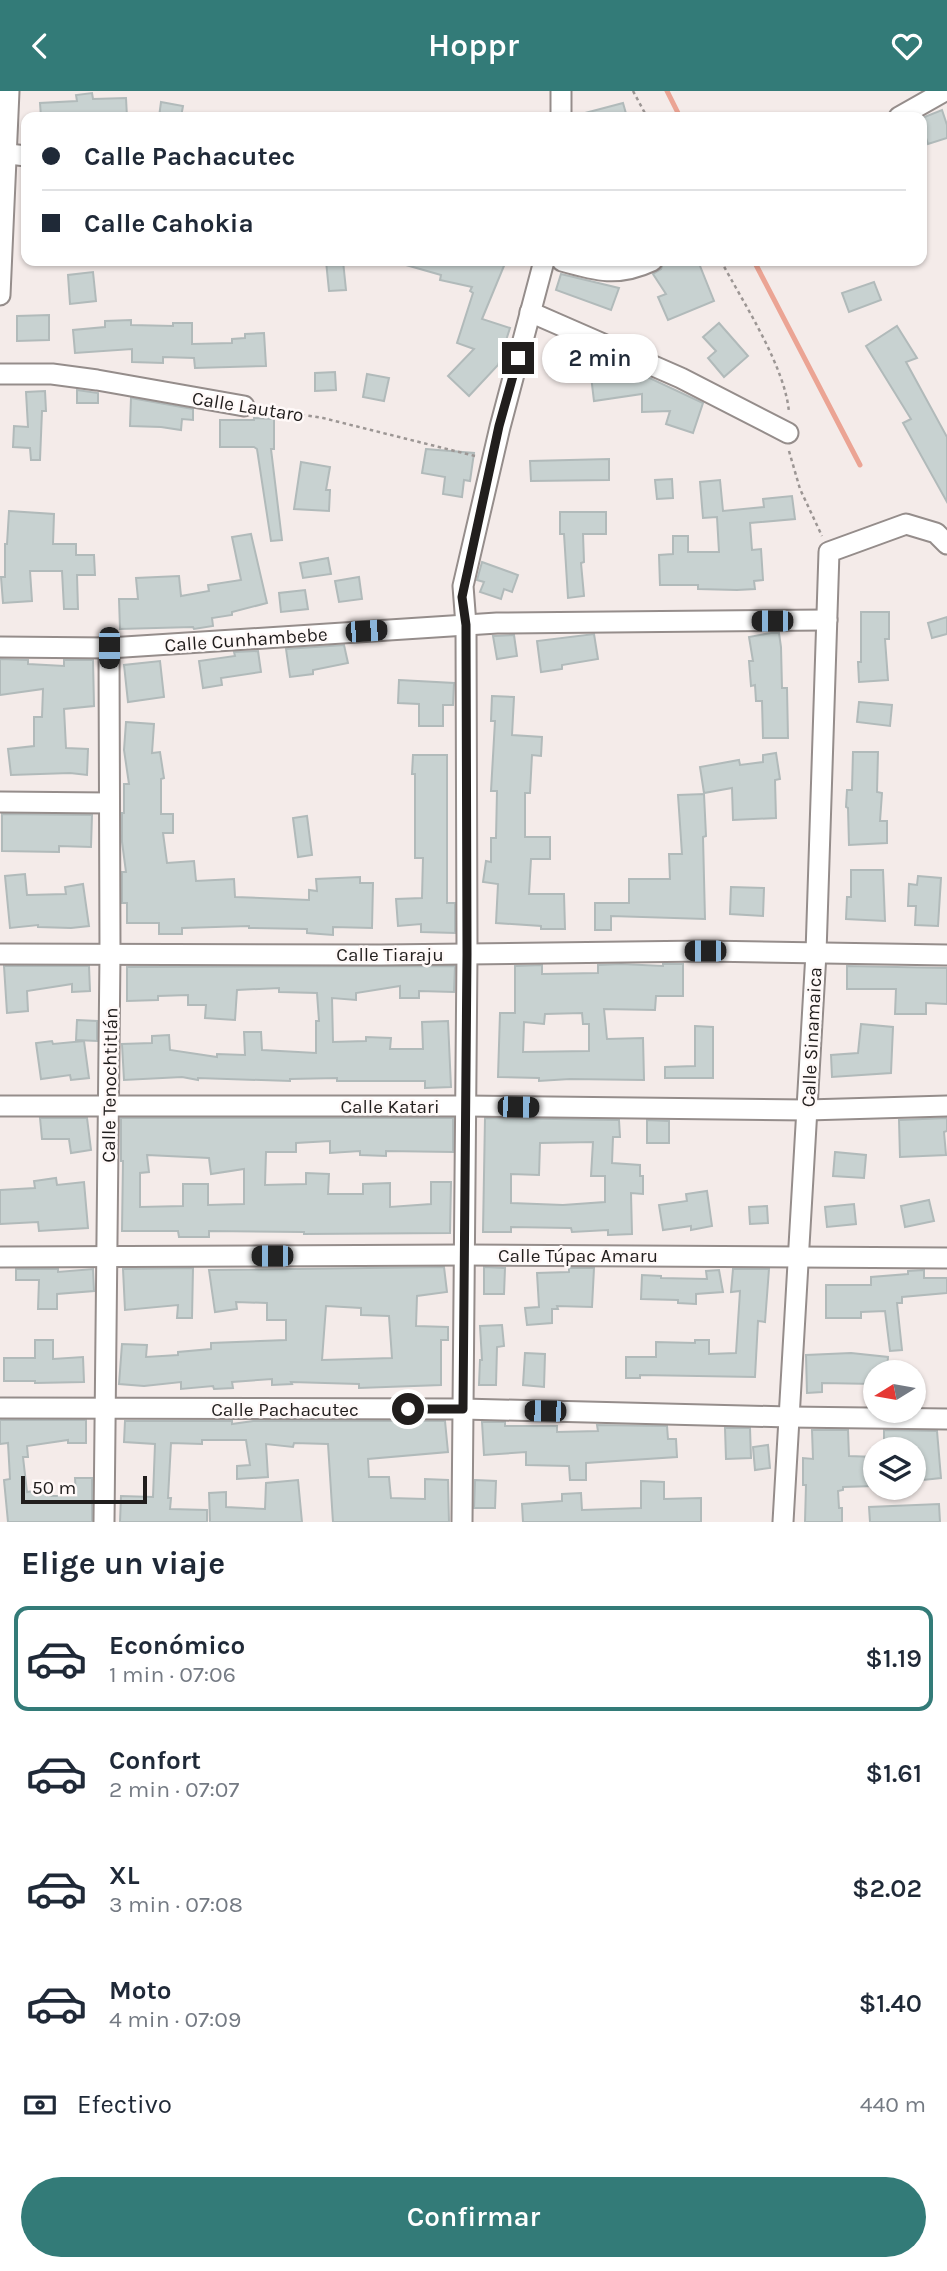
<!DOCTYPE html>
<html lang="es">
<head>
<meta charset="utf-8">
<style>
  :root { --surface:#fff; --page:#f2f2f3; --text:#1f2937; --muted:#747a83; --line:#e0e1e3; --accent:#337b78 }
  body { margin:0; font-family:Karla,sans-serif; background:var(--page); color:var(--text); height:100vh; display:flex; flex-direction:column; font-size:26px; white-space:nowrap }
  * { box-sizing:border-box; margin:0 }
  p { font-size:23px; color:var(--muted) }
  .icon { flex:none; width:38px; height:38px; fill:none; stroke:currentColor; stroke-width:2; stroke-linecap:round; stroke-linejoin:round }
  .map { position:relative; height:1431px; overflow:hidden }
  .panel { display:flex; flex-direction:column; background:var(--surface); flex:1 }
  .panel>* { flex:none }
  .top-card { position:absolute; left:21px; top:21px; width:906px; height:154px; border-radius:14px; box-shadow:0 2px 5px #0004; display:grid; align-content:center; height:154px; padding:0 21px; background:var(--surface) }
  .needle { width:46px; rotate:259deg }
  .controls { position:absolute; left:863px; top:1269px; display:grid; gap:14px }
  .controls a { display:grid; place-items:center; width:63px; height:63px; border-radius:50%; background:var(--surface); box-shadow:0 2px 5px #0004; font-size:35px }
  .scale { position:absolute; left:21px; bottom:18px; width:126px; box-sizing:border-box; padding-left:7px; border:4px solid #211e1d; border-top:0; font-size:19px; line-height:24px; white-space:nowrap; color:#211e1d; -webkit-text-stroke:5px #fff9f8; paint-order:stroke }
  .end { position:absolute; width:32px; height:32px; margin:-16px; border:9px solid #211e1d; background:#fff; box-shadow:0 0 0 4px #fff }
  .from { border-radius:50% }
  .bubble { position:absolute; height:49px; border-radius:24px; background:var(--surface); box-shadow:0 2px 5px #0004; font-size:23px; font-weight:600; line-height:49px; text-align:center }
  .car { position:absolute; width:21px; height:42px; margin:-21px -10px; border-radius:9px; box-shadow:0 0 5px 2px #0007; background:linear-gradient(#222 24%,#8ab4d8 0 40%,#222 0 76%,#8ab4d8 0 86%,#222 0) }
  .top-card b { display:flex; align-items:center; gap:24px; height:66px; font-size:26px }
  .top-card b+b { border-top:2px solid var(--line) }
  .top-card i { width:18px; height:18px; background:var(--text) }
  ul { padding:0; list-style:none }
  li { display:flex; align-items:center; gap:21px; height:105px; margin:0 14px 10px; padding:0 7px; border:4px solid transparent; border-radius:14px }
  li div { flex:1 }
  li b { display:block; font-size:26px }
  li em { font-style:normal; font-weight:600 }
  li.selected { border-color:var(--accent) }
  li>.icon { width:63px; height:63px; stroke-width:1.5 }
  h2 { padding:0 21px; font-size:32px; line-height:84px }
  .pay { display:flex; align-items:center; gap:18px; height:77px; padding:0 21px; font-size:26px }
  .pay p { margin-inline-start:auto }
  .primary-button { display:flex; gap:14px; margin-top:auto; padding:14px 21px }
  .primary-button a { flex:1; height:80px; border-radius:42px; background:var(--accent); color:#fff; font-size:28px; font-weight:600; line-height:80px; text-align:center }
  header { display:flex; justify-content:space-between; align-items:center; height:91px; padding:0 21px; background:var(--accent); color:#fff; font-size:32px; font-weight:600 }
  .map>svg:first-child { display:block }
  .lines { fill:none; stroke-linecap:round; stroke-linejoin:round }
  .stream { stroke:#eba494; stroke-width:5 }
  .building { fill:#c8d2d1; stroke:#b1baba; stroke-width:2; fill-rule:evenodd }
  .minor-casing { stroke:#958d8b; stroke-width:23 }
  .path { stroke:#9c9694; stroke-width:2.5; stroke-dasharray:3.5 3.5; stroke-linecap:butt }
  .minor { stroke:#fff; stroke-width:19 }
  .route { stroke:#211e1d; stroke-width:9 }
  .labels { text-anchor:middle; stroke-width:5; stroke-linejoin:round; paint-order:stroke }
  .street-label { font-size:19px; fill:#211e1d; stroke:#fff9f8 }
</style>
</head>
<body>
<header><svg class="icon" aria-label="back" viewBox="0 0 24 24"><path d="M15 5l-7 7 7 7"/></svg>Hoppr<svg class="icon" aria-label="heart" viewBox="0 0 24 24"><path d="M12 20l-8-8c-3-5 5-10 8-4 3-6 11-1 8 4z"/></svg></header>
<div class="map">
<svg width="947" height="1431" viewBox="0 0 947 1431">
  <rect width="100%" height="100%" fill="#f4ebe9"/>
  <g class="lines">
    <!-- stream -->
    <g class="stream">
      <path d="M667,0l13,26"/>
      <path d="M754,170l106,204"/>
    </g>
  </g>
  <!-- building -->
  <g class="building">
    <path d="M92,2l1,6 33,-1 1,19h-86l-1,-14 37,-2 -1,-6z"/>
    <path d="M161,11l22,4 -2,11h-22z"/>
    <path d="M623,12l4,14h-41l-1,-4z"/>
    <path d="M942,19l5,15v13l-19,6 -6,-18v-8z"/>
    <path d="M326,170h17l3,29 -17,1z"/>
    <path d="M407,170h99l-24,58 28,9 -12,37 -29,31 -21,-20 26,-27 -17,-6 16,-50 -3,-2 2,-4 -32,-7 1,-5 -35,-10z"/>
    <path d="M664,170h34l16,40 -46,19 -10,-23 8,-3 -13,-20 8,-5z"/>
    <path d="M93,181l3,29 -26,3 -2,-29z"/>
    <path d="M561,183l58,14 -8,22 -55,-20z"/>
    <path d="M874,191l7,18 -32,12 -7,-19z"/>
    <path d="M49,224v25l-32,1v-25z"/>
    <path d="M131,229v5l42,1v-3h19v21l40,-1v-4l13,-1v-4l19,-1 2,33 -71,2 -1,-10 -31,-1v6l-31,-1v-13l-57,4 -2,-23 32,-3v-6z"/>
    <path d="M719,232l29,33 -24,21 -16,-19 8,-7 -13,-14z"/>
    <path d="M897,235l20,32 -11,4 41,75v65l-44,-79 8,-4 -45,-73z"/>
    <path d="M588,260l30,13 1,9h20l64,30 -10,30 -27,-9 4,-13 -28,1v-18l-48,7z"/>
    <path d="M335,281l1,18 -21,1v-18z"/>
    <path d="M367,283l22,4 -5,23 -21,-4z"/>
    <path d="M77,299l21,3v10h-21z"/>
    <path d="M45,300l1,20h-4l-2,49h-9l-1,-12 -17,-1 1,-21 14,1 -2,-35z"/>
    <path d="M131,307l62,11v11l-11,-1 -1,11 -20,-3 -31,-1z"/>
    <path d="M254,327l20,1v30h-3l11,91 -11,1 -14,-92 -3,-2h-34v-27h34z"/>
    <path d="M426,358l48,4 -4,28 -6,-1 -2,17 -19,-3 2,-17 -23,-4z"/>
    <path d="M609,368v21l-78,1 -1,-20z"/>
    <path d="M301,371l29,5 -4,23h4l-1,21 -35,-2z"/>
    <path d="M672,388l1,19 -16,1 -2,-19z"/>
    <path d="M720,389l3,31 41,-4 -1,-8 29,-3 3,23 -45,4 2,27 9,-1 2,31 -9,1 1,8 -18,1 -39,-1v-4h-38l-1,-30 14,-1v-18h15v16h31l-2,-35 -14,1 -3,-36z"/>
    <path d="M9,420l45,3 -1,30h23v11h18l1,20h-18l1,34h-14l-2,-38h-32l2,30 -29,2 -2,-26h4v-33h2z"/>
    <path d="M560,421h46v22h-23l1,28 -3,1 3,33 -16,2 -4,-64h-4z"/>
    <path d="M251,443l16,69 -35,9v3l-20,3 1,8 -19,3 -1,-2 -73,2 -1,-30h19l-2,-21 43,-2 2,20 28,-5 -1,-6 33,-5 -9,-43z"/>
    <path d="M328,467l3,16 -28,4 -3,-15z"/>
    <path d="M482,471l36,13 -6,17 -8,-3 -3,10 -21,-7 4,-10 -7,-2z"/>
    <path d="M359,486l3,22 -23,3 -4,-21z"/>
    <path d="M305,499l3,19 -27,3 -2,-19z"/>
    <path d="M861,521h28v27h-4l3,41 -29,2 -1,-20h3z"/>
    <path d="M947,526v17l-15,4 -4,-15z"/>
    <path d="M771,542h8l2,14 1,41h5l1,50h-25l-1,-37h-6l-1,-16 -4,1 -2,-25h4l-4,-24z"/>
    <path d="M594,543l4,25 -36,6v4l-21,3 -4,-31z"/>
    <path d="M514,544l3,21 -20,3 -4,-23z"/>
    <path d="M344,554l4,18 -35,7v4l-23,3 -4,-28z"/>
    <path d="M258,560l3,21 -40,6 1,7 -19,3 -4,-27 36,-5 -1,-4z"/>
    <path d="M0,568l28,1v4l36,2v-6h29l1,46 -30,3 2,39 22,1 -1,26 -17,-2 -59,2 -3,-26 26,-3v-29h8l1,-28 -43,6z"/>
    <path d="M160,570l4,36 -36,5 -4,-37z"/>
    <path d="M399,589l55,3 -1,22h-10v21h-24v-22l-21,-1z"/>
    <path d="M492,605l22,1 -2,38 30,2 -1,19 -9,-1 -2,38h-5v44h25v22h-19l-2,35h35l1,35h-24v-3l-45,-3 2,-39 -15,-2 3,-21 5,1v-24h5l1,-47h-6l4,-70h-4z"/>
    <path d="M859,611l33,3 -2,21 -33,-4z"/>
    <path d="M126,631l28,2 -2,29 8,-1 4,26 -3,1v35h12v19h-10l4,30 27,-2 2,20 38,-2 1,18 74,3v-10l8,1 -1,-12 44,-2v6h13l-1,45 -39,-1v8l-26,-2v-4l-58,-1v-2l-67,2v6h-23v-11h-32v-20h-5v-31h4l-4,-30v-29h2v-29h5l-5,-34z"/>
    <path d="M853,661h25l-1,40 5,1 -2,28h7v22l-38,2 -1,-37 -2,-1 1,-17h5z"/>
    <path d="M776,662l4,26 -5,1 1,38 -43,2 -1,-32 -28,5 -4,-26 39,-7 1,5 23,-3v-7z"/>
    <path d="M413,664h34v148h8v30l-34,-1v-8l-23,2 -2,-27 26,-1 1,-40h-8v-84h-3z"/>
    <path d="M704,703l2,42 -3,1 2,82 -94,-3v14h-16v-27h34v-24h41l-1,-25h13l-4,-59z"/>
    <path d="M2,723l90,1 -1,32 -32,-1v6l-57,-1z"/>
    <path d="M307,725l5,39 -14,2 -5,-39z"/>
    <path d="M851,779h32l2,51 -39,-2 1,-22h4z"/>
    <path d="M25,783l2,21 39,-1 -1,-7 18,-3 6,42 -18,2 -33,-1v-2l-28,3 -5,-52z"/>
    <path d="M918,785l23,2 -3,48 -23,-1 1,-19h-8l1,-22 8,1z"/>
    <path d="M731,796l33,1 -1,28 -33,-2z"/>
    <path d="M621,873l42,2v-2h20v32h-27l-1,14 -51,-1 3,30 36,-1 1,42 -74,-1 -31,2v-3l-41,-1 2,-64h15v-47l27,-1v9l56,-1v-8zM582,922l1,11h6v27l-66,1 1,-30 20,2 1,-10z"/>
    <path d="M4,875h85l1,25 -18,1v-8l-45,7 1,20 -21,2z"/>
    <path d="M455,875l-1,26 -35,-1v7h-19v-12l-44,7v7l-24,-2 1,44 33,-1v-4l25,1 -1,11h33l-1,-27 26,-1 3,66 -26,1v-7h-88v-3l-47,1v2l-92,-3v2l-16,-3 -58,3 -2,-36 30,-1v-7l17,-1 1,15 47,7v-3l28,1 -1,-23h17l1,18 54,3v-32h3l-2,-28 -38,-1v-4l-42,2 -2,30 -30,-2 1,-13h-18v-10l-30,1v4l-31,1v-34z"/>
    <path d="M847,875l100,2v36l-21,-1v11h-31l1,-25h-49z"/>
    <path d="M77,929l20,1v20l-21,-1z"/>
    <path d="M861,933l32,3 -2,46 -59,4 -1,-22 27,-2z"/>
    <path d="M695,935l18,1v51h-48v-11l30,-1z"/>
    <path d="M52,950l1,3 31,-3 5,37 -18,2 -1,-5 -29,4 -5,-36z"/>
    <path d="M40,1027h47l4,32 -20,3 -2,-14h-27z"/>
    <path d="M121,1027h332v34l-67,-1v5l-26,-1v-4l-30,2v-12l-34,2v9h-30l-1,33 41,-1v-11l23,1 -1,20h35v-10l27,-1v24l41,-3v-22h20l-1,51 -146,1v-2l-95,-1v6h-30l-1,-6h-56l1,-70h-2zM147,1064l62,3 2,16 33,-5v35l-36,1v-21h-25v22l-43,1v-34l9,-1z"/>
    <path d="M485,1027l134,2 1,17h-7l-1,26 28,2v11h3v18l-12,-1 1,41 -24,1v-5l-36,2 -1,-4 -60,-1v5h-28zM593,1051l-2,34h14v26l-42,3 -52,-2v-29l28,1 1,-32z"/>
    <path d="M947,1027v13l-3,1 2,23 -46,2 -1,-37z"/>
    <path d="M647,1029l22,1v22h-22z"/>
    <path d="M835,1061l31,3 -2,23 -31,-2z"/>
    <path d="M56,1087l1,7 27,-3 4,46 -49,3 -1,-9 -38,2v-34l35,-2 -1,-7z"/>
    <path d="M707,1100l5,35 -21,4v-4l-28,4 -4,-25 28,-4 -1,-7z"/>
    <path d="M929,1109l5,21 -29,6 -4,-21z"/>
    <path d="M854,1113l2,20 -29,3 -2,-20z"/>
    <path d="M767,1115l1,17 -18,1 -1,-17z"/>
    <path d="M444,1176l3,25 -30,4 -1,30 32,1v13h-7v45l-82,3v-4l-68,-2 1,2 -20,1v-6l-40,3 1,6 -19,1 -1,-3 -32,3v-7l-37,4 -25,-2 3,-40 25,1 -1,12 32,-2v-3l33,-3v-6l75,-3v-20h-19v-17l-31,-1 1,7 -22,3 -6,-42zM326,1215l35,2v7l28,1 3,42 -70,2z"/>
    <path d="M484,1176l21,1 -1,26h-20z"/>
    <path d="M193,1177l-1,50h-15l1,-13 -53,5 -2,-41z"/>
    <path d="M569,1177h25l-2,39 -35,-1 1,3h-6v14l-25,2 -2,-17 14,-1 -2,-34 32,-1z"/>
    <path d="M16,1178h42v3l35,-3 1,22 -37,3v15h-19l1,-29h-23z"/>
    <path d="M733,1178h36l-4,53 -7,-1 -3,56 -115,-2v3h-14v-21h30v-15l39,1v-3h14v14l27,-1 4,-62 -9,1z"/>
    <path d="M719,1179l4,22 -27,2v10l-18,-1v-3l-37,-1 1,-24 19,1v2l46,1 -1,-8z"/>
    <path d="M924,1179v8h23v15l-45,4v6h-5l5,47 -12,1 -5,-40 -24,1v6h-35v-33h45v-8l37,-3v-3z"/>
    <path d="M502,1234l2,21 -7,1 -1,38h-17l1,-25h2l-2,-34z"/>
    <path d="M35,1249h18v19l30,-2 1,25 -49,1v-2h-31v-23h31z"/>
    <path d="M525,1262l20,1 -1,33 -21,-2z"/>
    <path d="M851,1262l37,4 -1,15h-12v12l-53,-1v9l-15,1 -1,-38z"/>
    <path d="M0,1329h86v23h-18v-3l-41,6 1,11h-5l4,35 19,-3 2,7h28l-1,-18h17v44h-84l-4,-42 6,-1 -2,-36 -8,1z"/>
    <path d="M125,1330h107v3l21,-3h192l3,31 -80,7 1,18h20l2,21 34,1v-20l23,1 1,42h-116l-5,-78 -34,-1 -1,4 -27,-3 2,33 -31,2v-13l13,-1 -4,-25h-44v4l-31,-1 -3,55h3l-1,11 37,1v12h-87l1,-26 32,1 2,-53 -31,-2z"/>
    <path d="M482,1331h23v4h52v6l41,-1 -1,-6 70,1 1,13h8l1,18 -91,6v17h-16l-1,-14 -43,-1v-13l-42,3z"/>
    <path d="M725,1337h25l1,30 -25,1z"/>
    <path d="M812,1339h36l1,26 26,1 -1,29 -31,1v3l-5,1 1,17h3v14h-37l1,-37h-3v-27l10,1z"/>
    <path d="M884,1339l53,1 4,47 -27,3v-32h-30z"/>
    <path d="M768,1354l2,23 -15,2 -2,-23z"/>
    <path d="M298,1389l4,42h-92l-1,-29 17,-1v15l39,2 1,-26z"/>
    <path d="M475,1389l21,1 -1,27h-21z"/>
    <path d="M641,1390l23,1v17l37,-1v24h-178l-1,-18 40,-3v-7l19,-1 1,17 59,-2z"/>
    <path d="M939,1413l1,18h-70l-1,-15z"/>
  </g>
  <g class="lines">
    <defs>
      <g id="minor">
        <path d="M561,26v-26"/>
        <path d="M899,26l46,-26"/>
        <path d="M0,62l26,3"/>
        <path d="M562,170c35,10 56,16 90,0"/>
        <path d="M0,204l9,-204"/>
        <path d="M530,221l151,66 107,55"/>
        <path d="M0,283h52l45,6 147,26"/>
        <path d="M0,556l109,1 388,-25 330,-3"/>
        <path d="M0,711l109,1"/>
        <path d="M0,863l381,1 324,-4 242,4"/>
        <path d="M0,1015h466l341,4 140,-4"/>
        <path d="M0,1166l465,-2 482,3"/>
        <path d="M0,1317l463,1 326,8 158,2"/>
        <path d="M104,1431l6,-568 -1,-306"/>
        <path d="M462,1431l5,-568 -1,-329 -3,-39 37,-159 44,-166"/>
        <path d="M783,1431l33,-569 13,-401 77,-28 30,9 11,11"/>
      </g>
    </defs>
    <!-- minor casing -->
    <use href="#minor" class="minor-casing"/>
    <!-- path -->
    <g class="path">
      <path d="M633,0l14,26"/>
      <path d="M721,170c22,41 65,107 68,152"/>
      <path d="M260,317l63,10 152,38"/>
      <path d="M789,360l11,38 22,47"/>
    </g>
    <!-- minor -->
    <use href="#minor" class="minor"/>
  </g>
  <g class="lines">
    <!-- route -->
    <path class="route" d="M408,1318h55l4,-455 -1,-329 -4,-28 37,-171 19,-68"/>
  </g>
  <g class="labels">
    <!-- street labels -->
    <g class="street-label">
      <text transform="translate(248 315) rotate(9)" y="7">Calle Lautaro</text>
      <text transform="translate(246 548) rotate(-4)" y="7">Calle Cunhambebe</text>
      <text x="390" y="870">Calle Tiaraju</text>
      <text transform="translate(811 946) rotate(-87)" y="7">Calle Sinamaica</text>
      <text transform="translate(109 994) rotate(-89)" y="7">Calle Tenochtitlán</text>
      <text x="390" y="1022">Calle Katari</text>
      <text x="578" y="1171">Calle Túpac Amaru</text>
      <text x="285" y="1325">Calle Pachacutec</text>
    </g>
  </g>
</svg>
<div class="controls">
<a><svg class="needle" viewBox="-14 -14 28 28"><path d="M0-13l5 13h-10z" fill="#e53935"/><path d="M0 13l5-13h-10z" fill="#747a83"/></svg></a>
<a><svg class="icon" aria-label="layers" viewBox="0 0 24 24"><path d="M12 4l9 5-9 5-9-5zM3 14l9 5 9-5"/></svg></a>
</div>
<div class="scale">50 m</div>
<i class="end from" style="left:408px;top:1318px"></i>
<i class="end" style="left:518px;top:267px"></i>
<div class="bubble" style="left:542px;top:243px;width:116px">2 min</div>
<i class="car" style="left:772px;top:530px;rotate:270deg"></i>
<i class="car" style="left:366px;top:540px;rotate:86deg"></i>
<i class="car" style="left:109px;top:557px;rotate:180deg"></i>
<i class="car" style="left:705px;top:860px;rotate:270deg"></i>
<i class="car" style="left:518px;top:1016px;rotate:91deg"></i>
<i class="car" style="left:272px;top:1165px;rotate:270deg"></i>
<i class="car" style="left:545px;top:1320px;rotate:271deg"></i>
<div class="top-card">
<b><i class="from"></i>Calle Pachacutec</b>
<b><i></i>Calle Cahokia</b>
</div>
</div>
<section class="panel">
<h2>Elige un viaje</h2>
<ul>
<li class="selected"><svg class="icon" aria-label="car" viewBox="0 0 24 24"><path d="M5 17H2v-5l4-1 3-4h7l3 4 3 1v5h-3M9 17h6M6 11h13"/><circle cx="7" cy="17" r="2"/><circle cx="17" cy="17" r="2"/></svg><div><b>Económico</b><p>1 min · 07:06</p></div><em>$1.19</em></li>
<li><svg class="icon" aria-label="car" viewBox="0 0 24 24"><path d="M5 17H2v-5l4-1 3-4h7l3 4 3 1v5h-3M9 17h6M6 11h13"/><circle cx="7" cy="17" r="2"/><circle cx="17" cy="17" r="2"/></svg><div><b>Confort</b><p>2 min · 07:07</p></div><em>$1.61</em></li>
<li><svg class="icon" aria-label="car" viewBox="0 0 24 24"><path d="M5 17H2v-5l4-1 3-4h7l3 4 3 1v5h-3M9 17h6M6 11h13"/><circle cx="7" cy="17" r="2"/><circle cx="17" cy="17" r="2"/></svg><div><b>XL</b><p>3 min · 07:08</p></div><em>$2.02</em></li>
<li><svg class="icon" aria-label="car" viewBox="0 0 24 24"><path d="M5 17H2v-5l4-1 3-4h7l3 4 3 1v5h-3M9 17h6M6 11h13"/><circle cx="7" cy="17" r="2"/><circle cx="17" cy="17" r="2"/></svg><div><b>Moto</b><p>4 min · 07:09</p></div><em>$1.40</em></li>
</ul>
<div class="pay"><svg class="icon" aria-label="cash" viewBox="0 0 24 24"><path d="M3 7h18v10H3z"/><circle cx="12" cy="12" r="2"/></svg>Efectivo<p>440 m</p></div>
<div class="primary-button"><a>Confirmar</a></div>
</section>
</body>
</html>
